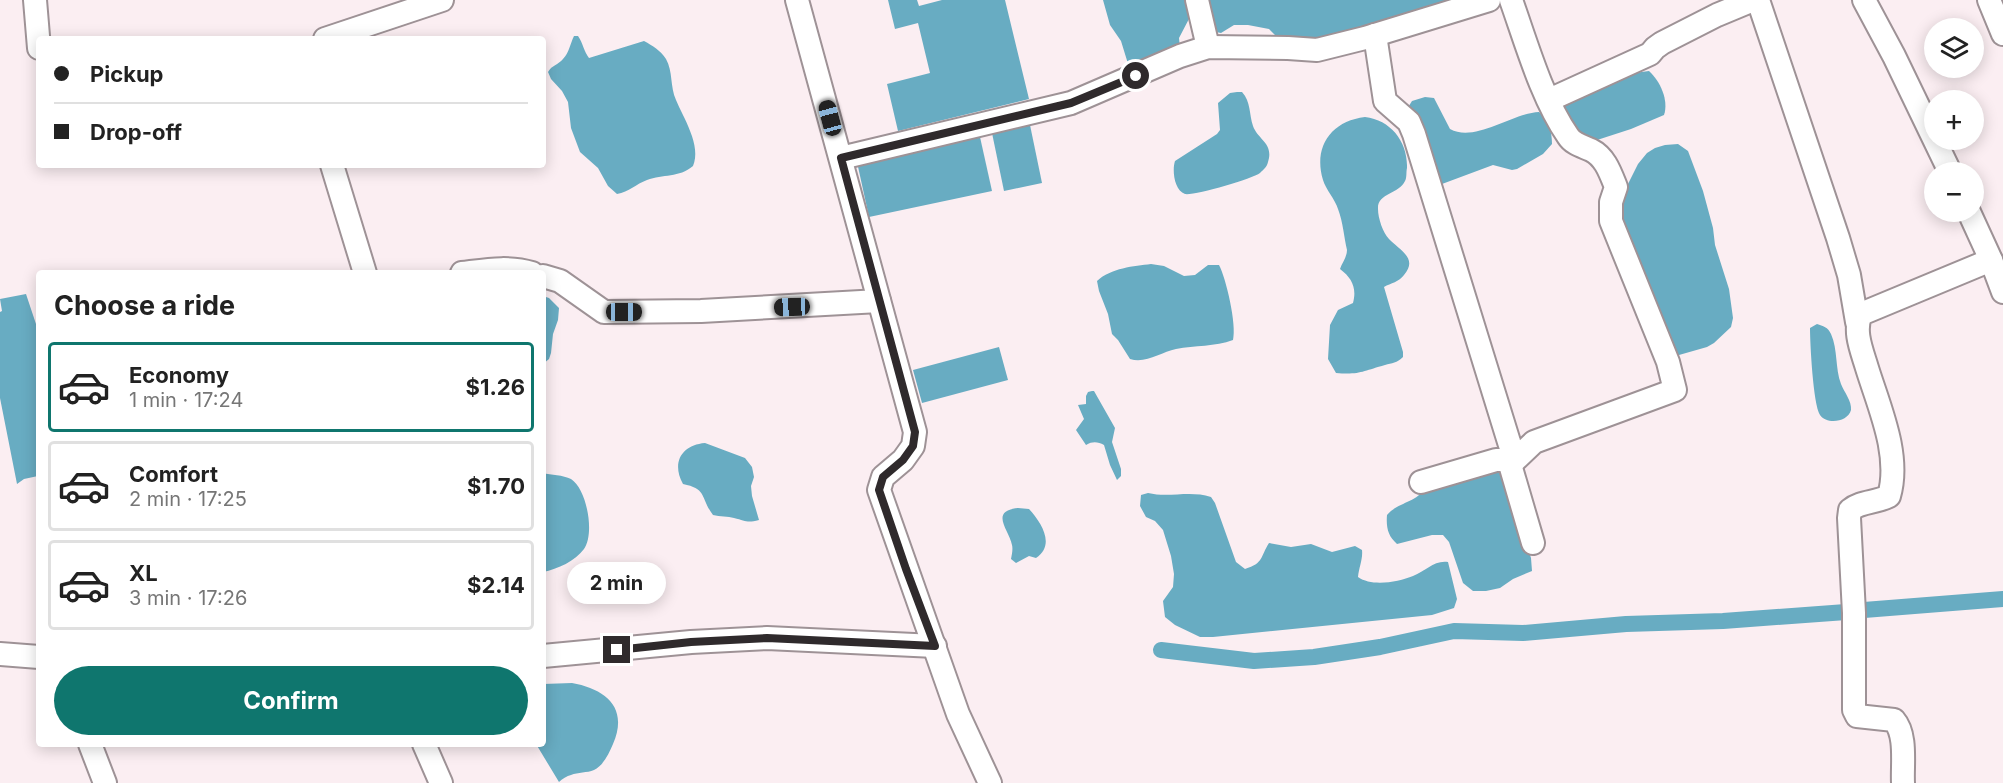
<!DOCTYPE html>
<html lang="en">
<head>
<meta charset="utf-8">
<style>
  :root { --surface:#fff; --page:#f2f2f2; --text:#222; --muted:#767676; --line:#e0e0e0; --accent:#0f766e }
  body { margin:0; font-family:Inter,sans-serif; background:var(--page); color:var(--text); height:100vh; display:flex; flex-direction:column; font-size:22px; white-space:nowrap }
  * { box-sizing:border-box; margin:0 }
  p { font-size:20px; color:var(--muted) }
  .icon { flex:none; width:33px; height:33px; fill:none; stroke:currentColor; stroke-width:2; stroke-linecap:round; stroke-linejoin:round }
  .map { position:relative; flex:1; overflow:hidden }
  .details { position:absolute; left:36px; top:270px; width:510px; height:477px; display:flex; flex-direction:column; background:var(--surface); border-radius:6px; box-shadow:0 3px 15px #0003 }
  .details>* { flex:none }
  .hud { position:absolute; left:36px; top:36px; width:510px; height:132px; border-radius:6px; box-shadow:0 3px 15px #0003; display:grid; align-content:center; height:132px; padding:0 18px; background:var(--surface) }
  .controls { position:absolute; left:1924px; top:18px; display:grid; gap:12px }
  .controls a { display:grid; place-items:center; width:60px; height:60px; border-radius:50%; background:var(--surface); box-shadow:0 3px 15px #0003; font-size:30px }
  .end { position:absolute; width:27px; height:27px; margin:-14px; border:8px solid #2f2a2c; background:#fff; box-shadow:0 0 0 3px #fff }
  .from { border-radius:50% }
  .bubble { position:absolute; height:42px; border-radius:21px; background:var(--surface); box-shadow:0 3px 15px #0003; font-size:20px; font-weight:700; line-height:42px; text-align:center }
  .car { position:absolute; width:18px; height:36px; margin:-18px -9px; border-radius:8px; box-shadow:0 0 4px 2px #0007; background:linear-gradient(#222 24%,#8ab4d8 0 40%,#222 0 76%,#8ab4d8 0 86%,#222 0) }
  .hud b { display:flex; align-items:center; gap:21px; height:57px; font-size:22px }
  .hud b+b { border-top:2px solid var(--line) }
  .hud i { width:15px; height:15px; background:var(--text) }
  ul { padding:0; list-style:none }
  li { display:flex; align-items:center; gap:18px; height:90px; margin:0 12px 9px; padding:0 6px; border:3px solid var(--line); border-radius:6px }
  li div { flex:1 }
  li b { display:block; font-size:22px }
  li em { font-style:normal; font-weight:700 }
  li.current { border-color:var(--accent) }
  li>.icon { width:54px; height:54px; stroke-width:1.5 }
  h2 { padding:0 18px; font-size:27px; line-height:72px }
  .cta { display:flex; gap:12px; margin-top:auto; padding:12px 18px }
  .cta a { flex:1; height:69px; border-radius:36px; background:var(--accent); color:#fff; font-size:24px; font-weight:700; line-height:69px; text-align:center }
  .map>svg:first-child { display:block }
  .water { fill:#68acc2 }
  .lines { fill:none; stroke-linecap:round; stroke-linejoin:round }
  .canal { stroke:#68acc2; stroke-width:16 }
  .minor-casing { stroke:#9e9296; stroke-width:26 }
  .minor { stroke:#fff; stroke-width:22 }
  .route { stroke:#2f2a2c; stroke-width:8 }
</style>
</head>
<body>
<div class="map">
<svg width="2003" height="783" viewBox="0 0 2003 783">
  <rect width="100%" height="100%" fill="#fbeef2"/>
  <!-- water -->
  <g class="water">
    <path d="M888,0h29l2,6 23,-6h63l24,99 -131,32 -11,-47 43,-11 -12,-50 -23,6z"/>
    <path d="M1103,0h87l1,15 -12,23 1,10 -51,19 -8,-26 -11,-16z"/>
    <path d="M1203,0h261l-148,40 -39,-3 -8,-8 -21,-4h-14l-13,8 -5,-1z"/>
    <path d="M574,36h4c5,7 6,16 11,22l55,-17c9,5 16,9 22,18 7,12 4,28 10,41 7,17 26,46 17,66 -14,12 -30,8 -46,14 -11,4 -18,12 -30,14l-9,-8 -10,-18 -18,-16 -9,-24 -3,-26 -6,-11 -11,-12 -3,-7c4,-7 10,-7 15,-13 6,-6 7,-15 11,-23z"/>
    <path d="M1649,71c11,10 20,29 15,44l-33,14 -37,12 -13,-4 -19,-29 2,-10 70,-25z"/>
    <path d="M1237,92h5c9,10 7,22 11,34 5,14 21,17 15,36 -1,5 -5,8 -8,11 -8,6 -67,23 -75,21 -11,-4 -13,-24 -10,-33l42,-27 3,-4 -2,-27 12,-10z"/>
    <path d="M1425,97l9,1 16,31c25,14 62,-16 89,-17 10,8 13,20 13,32l-9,10 -26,15 -5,1 -19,-5 -51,19 -6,-2 -29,-73 5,-8z"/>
    <path d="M1365,117c26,3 43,25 42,51 -1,4 0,10 -2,13 -6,13 -28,12 -27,28 0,9 5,24 11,30 9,10 30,19 15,36 -5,7 -13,8 -20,12l19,65v5c-6,6 -11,6 -18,8 -22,6 -25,10 -49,8l-8,-14 2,-34 8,-15 15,-7c4,-15 -1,-25 -13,-34 2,-6 7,-12 7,-19 -3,-13 -4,-28 -9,-41 -3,-10 -12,-19 -15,-29 -10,-33 8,-59 42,-63z"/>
    <path d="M1030,125l12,58 -38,8 -12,-58z"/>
    <path d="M980,137l12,54 -123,26 -12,-55z"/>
    <path d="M1678,144l10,7 15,40 10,37 2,17 14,44 4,29 -2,9 -17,16 -7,4 -35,10 -55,-137 9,-32 12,-24 9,-11 8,-5 10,-3z"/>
    <path d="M1151,264l13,2 20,10 11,-1 13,-10h11c7,13 18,60 14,75 -18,7 -38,5 -57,9 -15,3 -30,15 -46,10l-12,-19 -6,-6 -4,-20 -9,-23 -2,-10c14,-13 37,-15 54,-17z"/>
    <path d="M26,294l13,39v139l-1,4 -14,3 -7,5 -17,-86v-86l2,-1 -2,-12z"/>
    <path d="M543,296l6,2 10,10 -1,12 -5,14 -2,19 -2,6 -6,5z"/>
    <path d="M1817,324c6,2 11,3 14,10 7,16 4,34 10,50 3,8 11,17 10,26 -3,12 -24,15 -31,5 -7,-11 -10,-73 -10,-87z"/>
    <path d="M999,347l9,33 -86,23 -9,-33z"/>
    <path d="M1092,391h2l21,37 -3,14 9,27v7l-4,4 -7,-15 -6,-20c-6,-3 -11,-4 -18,0l-10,-15 8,-11 -6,-14 8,-1v-8l2,-4z"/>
    <path d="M705,443l40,15 7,9 2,10 -3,9 1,10 7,24c-12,3 -13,1 -25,-2 -6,-2 -14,-1 -21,-3 -13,-17 -5,-26 -30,-31 -12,-22 -1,-39 22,-41z"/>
    <path d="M1493,468l9,4 29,86 1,13 -19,8 -13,9 -14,3h-13l-10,-8 -14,-41 -6,-7h-11l-35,9c-9,-8 -11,-16 -10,-29 11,-13 29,-12 38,-27z"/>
    <path d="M543,473c8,2 20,2 28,6 16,10 24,55 13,70 -9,12 -26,20 -41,23z"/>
    <path d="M1148,493c21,5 42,-3 63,4l4,6 21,59 9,7c19,-6 15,-12 24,-26l22,4 20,-3 21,8 23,-6 7,4c1,9 -3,17 -4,27 14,10 40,5 55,-1 13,-5 21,-16 35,-14l9,37 -3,9 -22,7 -219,22h-13l-25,-12 -10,-8 -2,-16 10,-14 1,-13 -3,-18 -8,-26 -8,-9 -9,-4 -6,-11 1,-11z"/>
    <path d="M1018,508l11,1c12,13 27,36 7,49l-7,-2 -13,7 -5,-4c1,-5 2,-10 1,-14 -3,-15 -23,-34 6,-37z"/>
    <path d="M572,683c33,6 57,24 41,61 -4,9 -9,21 -19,26 -7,3 -16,2 -23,5 -4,1 -9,4 -12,7l-23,-38h7v-60z"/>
  </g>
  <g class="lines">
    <!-- canal -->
    <g class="canal">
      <path d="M1864,610l139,-11"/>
      <path d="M1161,650l93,11 60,-4 66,-10 74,-16 69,2 103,-9 97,-3 123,-9"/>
    </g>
    <defs>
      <g id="minor">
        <path d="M35,0l4,48"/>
        <path d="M797,0l118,432 -2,14 -10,14 -20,17 -4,13 79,224 32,69"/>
        <path d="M1197,0l11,47"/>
        <path d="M1758,0l80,238 11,37 8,47"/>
        <path d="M1864,0l30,56 56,116"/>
        <path d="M1989,0l14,34"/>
        <path d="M1375,35l10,66 24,21 5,12 95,308 2,6 -2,13 24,82"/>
        <path d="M325,39l117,-39"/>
        <path d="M1549,100l101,-46 5,-6 7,-5 55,-28 36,-15"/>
        <path d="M841,158l230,-55 109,-47 28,-9 80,1 29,2 48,-12 124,-38"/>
        <path d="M332,165l33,108"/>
        <path d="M1991,260l12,32"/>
        <path d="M462,273c25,-3 46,-7 70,0"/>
        <path d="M543,276l17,5 44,31 97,-1 178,-10"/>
        <path d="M1421,482l75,-22h19l19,-18 141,-52 -7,-28 -57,-141v-19l5,-15c-6,-15 -11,-30 -25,-37 -9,-4 -18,-6 -23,-14 -26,-37 -42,-94 -57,-136"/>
        <path d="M0,654l39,3"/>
        <path d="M543,656l148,-14 76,-4 168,8"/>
        <path d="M90,744l15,39"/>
        <path d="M424,744l17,39"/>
        <path d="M1903,783c-1,-19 4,-48 -9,-63l-37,-4 -3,-6v-97l-5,-95 1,-8c11,-9 26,-7 39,-14 12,-41 -10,-89 -22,-128 -5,-17 -14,-37 -6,-54l130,-54 -22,-48"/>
      </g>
    </defs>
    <!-- minor casing -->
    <use href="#minor" class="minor-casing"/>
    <!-- minor -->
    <use href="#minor" class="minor"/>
  </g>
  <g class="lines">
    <!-- route -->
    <path class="route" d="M617,650l74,-8 76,-4 168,8 -29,-77 -27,-79 4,-13 20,-17 10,-14 2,-14 -74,-274 230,-55 65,-27"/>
  </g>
</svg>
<div class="controls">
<a><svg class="icon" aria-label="layers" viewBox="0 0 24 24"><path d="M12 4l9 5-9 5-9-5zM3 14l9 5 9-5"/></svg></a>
<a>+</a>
<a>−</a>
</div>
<i class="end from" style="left:1136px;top:76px"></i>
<i class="end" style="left:617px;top:650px"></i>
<div class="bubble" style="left:567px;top:562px;width:99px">2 min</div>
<i class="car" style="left:830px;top:118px;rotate:345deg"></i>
<i class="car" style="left:792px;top:307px;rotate:268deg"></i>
<i class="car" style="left:624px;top:312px;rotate:90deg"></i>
<div class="hud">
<b><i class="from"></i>Pickup</b>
<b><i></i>Drop-off</b>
</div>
<section class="details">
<h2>Choose a ride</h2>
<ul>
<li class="current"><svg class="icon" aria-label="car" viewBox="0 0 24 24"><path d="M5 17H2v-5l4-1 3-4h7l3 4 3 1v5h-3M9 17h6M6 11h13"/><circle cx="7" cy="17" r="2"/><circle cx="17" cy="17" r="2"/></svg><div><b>Economy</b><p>1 min · 17:24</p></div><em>$1.26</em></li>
<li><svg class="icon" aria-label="car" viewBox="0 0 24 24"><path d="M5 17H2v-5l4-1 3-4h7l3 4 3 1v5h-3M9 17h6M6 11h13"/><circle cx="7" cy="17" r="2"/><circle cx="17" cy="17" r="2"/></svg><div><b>Comfort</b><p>2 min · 17:25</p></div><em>$1.70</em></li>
<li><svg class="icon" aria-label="car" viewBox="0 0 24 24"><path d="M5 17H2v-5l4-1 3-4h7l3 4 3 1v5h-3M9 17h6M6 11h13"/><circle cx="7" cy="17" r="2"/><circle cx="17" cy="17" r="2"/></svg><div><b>XL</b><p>3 min · 17:26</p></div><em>$2.14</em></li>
</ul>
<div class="cta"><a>Confirm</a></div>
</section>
</div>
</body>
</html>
